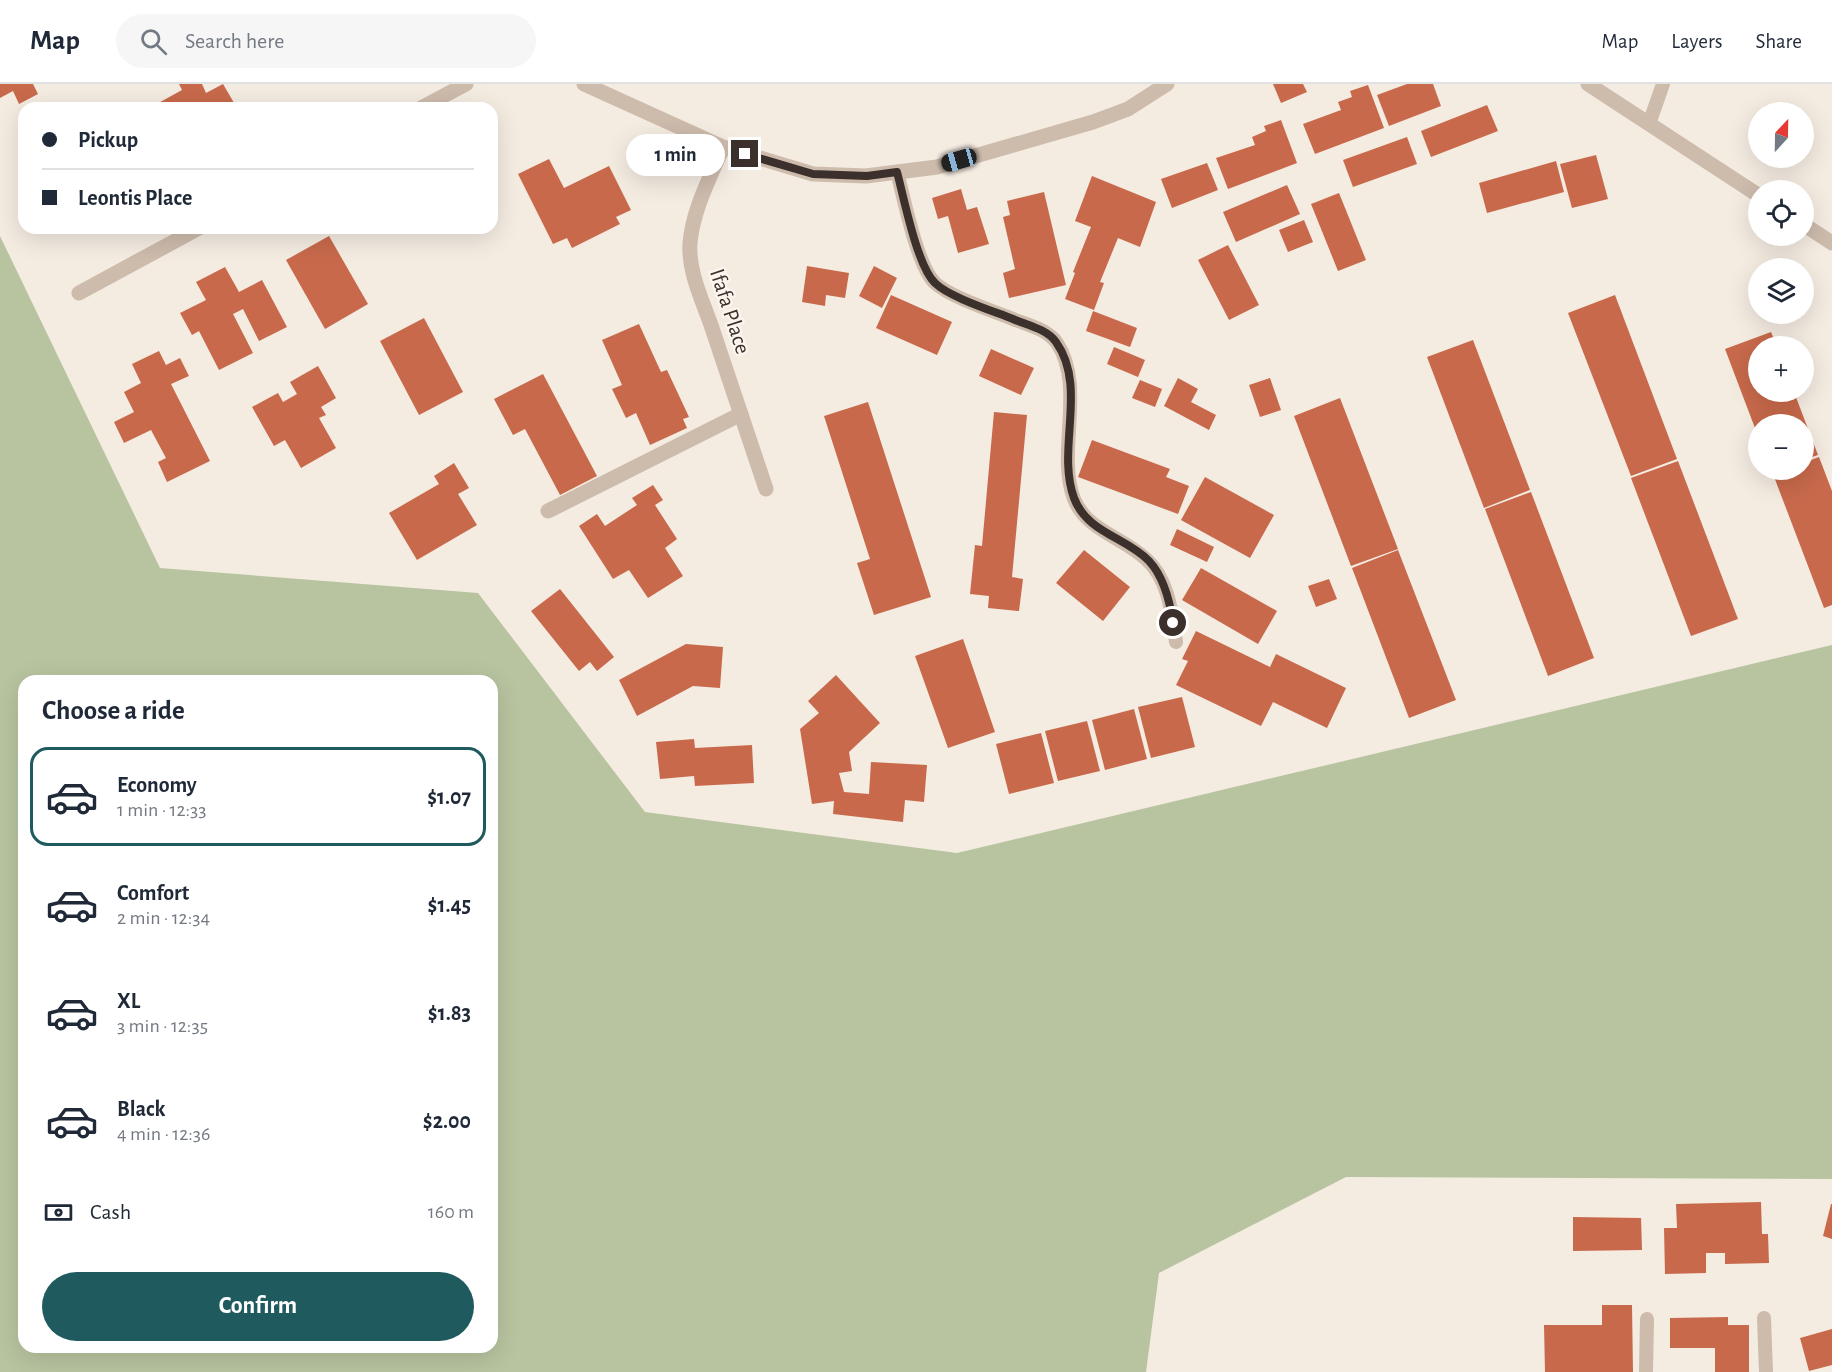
<!DOCTYPE html>
<html lang="en">
<head>
<meta charset="utf-8">
<style>
  :root { --surface:#fff; --page:#f6f6f7; --text:#1f2937; --muted:#747a83; --line:#e0e1e3; --accent:#1f5a5e }
  body { margin:0; font-family:"Alegreya Sans",sans-serif; background:var(--page); color:var(--text); height:100vh; display:flex; flex-direction:column; font-size:22px; white-space:nowrap }
  * { box-sizing:border-box; margin:0 }
  p { font-size:20px; color:var(--muted) }
  .icon { flex:none; width:33px; height:33px; fill:none; stroke:currentColor; stroke-width:2; stroke-linecap:round; stroke-linejoin:round }
  .map { position:relative; flex:1; overflow:hidden }
  .side { position:absolute; left:18px; top:591px; width:480px; height:678px; display:flex; flex-direction:column; background:var(--surface); border-radius:18px; box-shadow:0 6px 24px #0002 }
  .side>* { flex:none }
  .banner { position:absolute; left:18px; top:18px; width:480px; height:132px; border-radius:18px; box-shadow:0 6px 24px #0002; display:grid; align-content:center; height:132px; padding:0 24px; background:var(--surface) }
  .needle { width:39px; rotate:22deg }
  .controls { position:absolute; left:1748px; top:18px; display:grid; gap:12px }
  .controls a { display:grid; place-items:center; width:66px; height:66px; border-radius:50%; background:var(--surface); box-shadow:0 6px 24px #0002; font-size:30px }
  .end { position:absolute; width:27px; height:27px; margin:-14px; border:8px solid #3b302b; background:#fff; box-shadow:0 0 0 3px #fff }
  .from { border-radius:50% }
  .bubble { position:absolute; height:42px; border-radius:21px; background:var(--surface); box-shadow:0 6px 24px #0002; font-size:20px; font-weight:600; line-height:42px; text-align:center }
  .car { position:absolute; width:18px; height:36px; margin:-18px -9px; border-radius:8px; box-shadow:0 0 4px 2px #0007; background:linear-gradient(#222 24%,#8ab4d8 0 40%,#222 0 76%,#8ab4d8 0 86%,#222 0) }
  .banner b { display:flex; align-items:center; gap:21px; height:57px; font-size:22px }
  .banner b+b { border-top:2px solid var(--line) }
  .banner i { width:15px; height:15px; background:var(--text) }
  ul { padding:0; list-style:none }
  li { display:flex; align-items:center; gap:18px; height:99px; margin:0 12px 9px; padding:0 12px; border:3px solid transparent; border-radius:18px }
  li div { flex:1 }
  li b { display:block; font-size:22px }
  li em { font-style:normal; font-weight:600 }
  li.on { border-color:var(--accent) }
  li>.icon { width:54px; height:54px; stroke-width:1.5 }
  h2 { padding:0 24px; font-size:27px; line-height:72px }
  .pay { display:flex; align-items:center; gap:15px; height:66px; padding:0 24px; font-size:22px }
  .pay p { margin-inline-start:auto }
  .button { display:flex; gap:12px; margin-top:auto; padding:12px 24px }
  .button a { flex:1; height:69px; border-radius:36px; background:var(--accent); color:#fff; font-size:24px; font-weight:600; line-height:69px; text-align:center }
  header { display:flex; align-items:center; gap:36px; box-sizing:border-box; height:84px; padding:0 30px; background:var(--surface); border-bottom:2px solid var(--line) }
  header strong { font-size:28px }
  nav { display:flex; gap:33px; margin-inline-start:auto; font-size:21px }
  .search { width:420px; height:54px; background:var(--page); display:flex; align-items:center; gap:15px; box-sizing:border-box; padding:0 21px; border-radius:33px; color:var(--muted); font-size:22px }
  .map>svg:first-child { display:block }
  .green { fill:#b8c4a0; fill-rule:evenodd }
  .building { fill:#c8694b }
  .lines { fill:none; stroke-linecap:round; stroke-linejoin:round }
  .service { stroke:#cdbbac; stroke-width:14 }
  .minor { stroke:#cdbbac; stroke-width:15 }
  .tertiary { stroke:#cdbbac; stroke-width:15 }
  .route { stroke:#3b302b; stroke-width:8 }
  .labels { text-anchor:middle; stroke-width:5; stroke-linejoin:round; paint-order:stroke }
  .street-label { font-size:22px; fill:#3b302b; stroke:#fbf5ee }
</style>
</head>
<body>
<header>
<strong>Map</strong>
<div class="search"><svg class="icon" aria-label="search" viewBox="0 0 24 24"><circle cx="10" cy="10" r="6"/><path d="M15 15l6 6"/></svg>Search here</div>
<nav><a>Map</a><a>Layers</a><a>Share</a></nav>
</header>
<div class="map">
<svg width="1832" height="1288" viewBox="0 0 1832 1288">
  <rect width="100%" height="100%" fill="#f4ebe1"/>
  <!-- green -->
  <path class="green" d="M0,152l160,332 318,25 167,219 312,41 875,-208v534l-486,-2 -187,96 -13,99h-1146zM24,597h468v666h-468z"/>
  <!-- building -->
  <g class="building">
    <path d="M0,0h33l5,10 -19,10 -6,-13 -13,7z"/>
    <path d="M179,0h23l4,9 17,-9 14,24h-83l-1,-2 29,-16z"/>
    <path d="M1273,0h30l4,8 -26,11z"/>
    <path d="M1407,0h26l8,22 -52,20 -12,-31z"/>
    <path d="M1368,1l16,43 -69,26 -12,-30 38,-14 -3,-8 14,-5 -2,-6z"/>
    <path d="M1487,21l11,26 -67,26 -10,-26z"/>
    <path d="M1281,36l16,43 -69,26 -12,-31 39,-13 -3,-8 14,-6 -2,-5z"/>
    <path d="M1407,53l10,27 -64,23 -10,-27z"/>
    <path d="M1596,71l12,44 -36,9 -12,-44z"/>
    <path d="M549,75l15,29 45,-22 22,44 -15,7 4,7 -48,24 -5,-10 -14,6 -35,-70z"/>
    <path d="M1556,77l8,31 -77,21 -8,-30z"/>
    <path d="M1207,79l11,27 -46,18 -11,-29z"/>
    <path d="M1092,92l64,26 -16,45 -22,-9 -18,44 4,1 -10,27 -29,-11 10,-26 -2,-1 18,-45 -16,-6z"/>
    <path d="M1287,101l13,29 -64,28 -13,-30z"/>
    <path d="M961,105l6,21 10,-3 12,37 -31,9 -10,-37 -10,3 -6,-21z"/>
    <path d="M1044,108l22,93 -57,13 -6,-25 12,-4 -12,-52 7,-2 -3,-14z"/>
    <path d="M1339,109l27,67 -28,11 -27,-67z"/>
    <path d="M1304,136l9,22 -25,10 -9,-22z"/>
    <path d="M329,152l39,68 -43,25 -39,-69z"/>
    <path d="M1228,161l31,60 -30,15 -31,-60z"/>
    <path d="M807,182l42,7 -4,25 -19,-3 -1,11 -23,-4z"/>
    <path d="M874,182l23,12 -15,30 -23,-12z"/>
    <path d="M225,183l14,25 23,-12 25,47 -28,14 -16,-32 -10,5 20,39 -34,17 -20,-39 -7,4 -12,-22 26,-13 -10,-18z"/>
    <path d="M891,211l61,27 -15,33 -61,-27z"/>
    <path d="M1615,211l62,164 -46,17 -63,-163z"/>
    <path d="M1093,227l44,17 -7,19 -44,-16z"/>
    <path d="M424,234l39,74 -44,23 -39,-74z"/>
    <path d="M639,240l22,48 6,-2 22,47 -6,2 4,9 -37,17 -14,-32 -10,5 -14,-29 10,-4 -20,-45z"/>
    <path d="M1771,248l6,14h-19v46h36l24,63 -15,5v-36h-45v12l-33,-87z"/>
    <path d="M1473,256l57,150 -46,18 -57,-151z"/>
    <path d="M1114,263l31,13 -7,17 -31,-13z"/>
    <path d="M991,265l43,19 -13,27 -42,-19z"/>
    <path d="M159,267l7,14 14,-7 9,18 -18,8 39,77 -43,21 -9,-20 8,-4 -15,-28 -27,13 -10,-21 20,-10 -10,-20 17,-9 -9,-19z"/>
    <path d="M318,282l18,32 -15,9 5,8 -7,3 17,30 -35,20 -16,-28 -11,6 -22,-39 26,-14 5,9 14,-8 -7,-12z"/>
    <path d="M543,290l54,102 -37,19 -35,-66 -12,6 -19,-36z"/>
    <path d="M1178,294l20,11 -7,13 25,13 -7,15 -45,-24z"/>
    <path d="M1270,294l11,32 -21,7 -11,-32z"/>
    <path d="M1140,296l22,9 -7,18 -23,-9z"/>
    <path d="M1340,314l58,151 -47,17 -57,-150z"/>
    <path d="M868,318l63,195 -57,18 -17,-52 13,-4 -46,-143z"/>
    <path d="M994,328l33,3 -15,162 11,2 -4,32 -31,-3 1,-12 -19,-2 5,-49 7,1z"/>
    <path d="M1092,356l78,29 -4,8 23,9 -11,28 -100,-37z"/>
    <path d="M1819,373l13,34v114l-8,3 -51,-134 12,-4h18v-7z"/>
    <path d="M1678,377l60,158 -47,17 -60,-158z"/>
    <path d="M454,379l15,25 -11,6 19,31 -60,35 -28,-47 50,-29 -5,-8z"/>
    <path d="M1205,393l69,38 -24,43 -69,-38z"/>
    <path d="M653,401l10,15 -8,5 22,34 -12,9 18,28 -35,22 -19,-28 -16,9 -34,-53 18,-12 8,12 32,-21 -5,-7z"/>
    <path d="M1531,408l63,166 -46,18 -63,-167z"/>
    <path d="M1177,445l37,18 -7,15 -37,-17z"/>
    <path d="M1084,466l46,37 -27,34 -47,-38z"/>
    <path d="M1398,466l58,150 -47,18 -57,-150z"/>
    <path d="M1201,484l76,43 -19,33 -76,-44z"/>
    <path d="M1329,495l8,20 -21,8 -8,-21z"/>
    <path d="M560,505l54,68 -17,14 -7,-9 -11,9 -48,-60z"/>
    <path d="M1196,547l74,36 6,-13 70,34 -19,40 -54,-26 -12,24 -85,-41 12,-24 -6,-2z"/>
    <path d="M963,555l32,93 -47,16 -33,-92z"/>
    <path d="M686,560l37,3 -3,41 -27,-2 -56,30 -18,-36z"/>
    <path d="M836,591l44,48 -31,29 3,19 -13,2 5,19 25,2 2,-32 56,3 -3,37 -19,-2 -2,22 -70,-8 1,-13 -22,3 -12,-75 19,-16 -11,-12z"/>
    <path d="M1182,613l13,50 -44,11 -13,-51z"/>
    <path d="M1134,625l13,50 -42,11 -13,-50z"/>
    <path d="M1087,637l13,50 -42,10 -13,-50z"/>
    <path d="M1041,649l13,50 -45,11 -13,-50z"/>
    <path d="M694,655l1,9 57,-3 2,38 -59,3 -1,-10 -34,3 -4,-37z"/>
    <path d="M1761,1118l1,32h6l1,29 -44,1v-11h-19v20l-41,1 -1,-46h13l-1,-24z"/>
    <path d="M1831,1120h1v35l-9,-3z"/>
    <path d="M1573,1133l68,1 1,32 -69,1z"/>
    <path d="M1602,1221h30l1,67h-88l-1,-47h58z"/>
    <path d="M1728,1233v8h21v47h-34v-24h-45v-30z"/>
    <path d="M1832,1245v36l-23,6 -9,-33z"/>
  </g>
  <g class="lines">
    <!-- service -->
    <g class="service">
      <path d="M1649,40l14,-40"/>
      <path d="M897,88c7,26 20,94 38,111 15,14 58,28 78,36 15,6 34,10 44,24 29,44 -1,109 17,156 13,32 49,38 72,60 23,20 26,56 30,83"/>
      <path d="M1764,1234l2,54"/>
      <path d="M1646,1288l1,-53"/>
    </g>
    <!-- minor -->
    <g class="minor">
      <path d="M584,0l139,63 90,27 53,2 71,-9 156,-45 35,-13 39,-25"/>
      <path d="M421,24l45,-24"/>
      <path d="M723,63c-13,31 -30,62 -33,96 -2,31 14,60 23,88 18,53 35,105 53,158"/>
      <path d="M79,209l120,-65"/>
      <path d="M548,427l193,-97"/>
    </g>
    <!-- tertiary -->
    <g class="tertiary">
      <path d="M1588,0l170,111"/>
      <path d="M1803,140l29,19"/>
    </g>
  </g>
  <g class="lines">
    <!-- route -->
    <path class="route" d="M745,70l68,20 54,2 30,-4c7,26 20,94 38,111 14,14 58,28 78,36 14,6 34,10 43,23 32,45 0,107 18,156 13,35 52,39 75,63 15,16 21,41 24,62"/>
  </g>
  <g class="labels">
    <!-- street labels -->
    <g class="street-label">
      <text transform="translate(731 227) rotate(72)" y="8">Ifafa Place</text>
    </g>
  </g>
</svg>
<div class="controls">
<a><svg class="needle" viewBox="-14 -14 28 28"><path d="M0-13l5 13h-10z" fill="#e53935"/><path d="M0 13l5-13h-10z" fill="#747a83"/></svg></a>
<a><svg class="icon" aria-label="locate" viewBox="0 0 24 24"><circle cx="12" cy="12" r="6"/><path d="M12 2v4M12 18v4M2 12h4M18 12h4"/></svg></a>
<a><svg class="icon" aria-label="layers" viewBox="0 0 24 24"><path d="M12 4l9 5-9 5-9-5zM3 14l9 5 9-5"/></svg></a>
<a>+</a>
<a>−</a>
</div>
<i class="end from" style="left:1173px;top:539px"></i>
<i class="end" style="left:745px;top:70px"></i>
<div class="bubble" style="left:626px;top:50px;width:99px">1 min</div>
<i class="car" style="left:959px;top:76px;rotate:254deg"></i>
<div class="banner">
<b><i class="from"></i>Pickup</b>
<b><i></i>Leontis Place</b>
</div>
<section class="side">
<h2>Choose a ride</h2>
<ul>
<li class="on"><svg class="icon" aria-label="car" viewBox="0 0 24 24"><path d="M5 17H2v-5l4-1 3-4h7l3 4 3 1v5h-3M9 17h6M6 11h13"/><circle cx="7" cy="17" r="2"/><circle cx="17" cy="17" r="2"/></svg><div><b>Economy</b><p>1 min · 12:33</p></div><em>$1.07</em></li>
<li><svg class="icon" aria-label="car" viewBox="0 0 24 24"><path d="M5 17H2v-5l4-1 3-4h7l3 4 3 1v5h-3M9 17h6M6 11h13"/><circle cx="7" cy="17" r="2"/><circle cx="17" cy="17" r="2"/></svg><div><b>Comfort</b><p>2 min · 12:34</p></div><em>$1.45</em></li>
<li><svg class="icon" aria-label="car" viewBox="0 0 24 24"><path d="M5 17H2v-5l4-1 3-4h7l3 4 3 1v5h-3M9 17h6M6 11h13"/><circle cx="7" cy="17" r="2"/><circle cx="17" cy="17" r="2"/></svg><div><b>XL</b><p>3 min · 12:35</p></div><em>$1.83</em></li>
<li><svg class="icon" aria-label="car" viewBox="0 0 24 24"><path d="M5 17H2v-5l4-1 3-4h7l3 4 3 1v5h-3M9 17h6M6 11h13"/><circle cx="7" cy="17" r="2"/><circle cx="17" cy="17" r="2"/></svg><div><b>Black</b><p>4 min · 12:36</p></div><em>$2.00</em></li>
</ul>
<div class="pay"><svg class="icon" aria-label="cash" viewBox="0 0 24 24"><path d="M3 7h18v10H3z"/><circle cx="12" cy="12" r="2"/></svg>Cash<p>160 m</p></div>
<div class="button"><a>Confirm</a></div>
</section>
</div>
</body>
</html>
